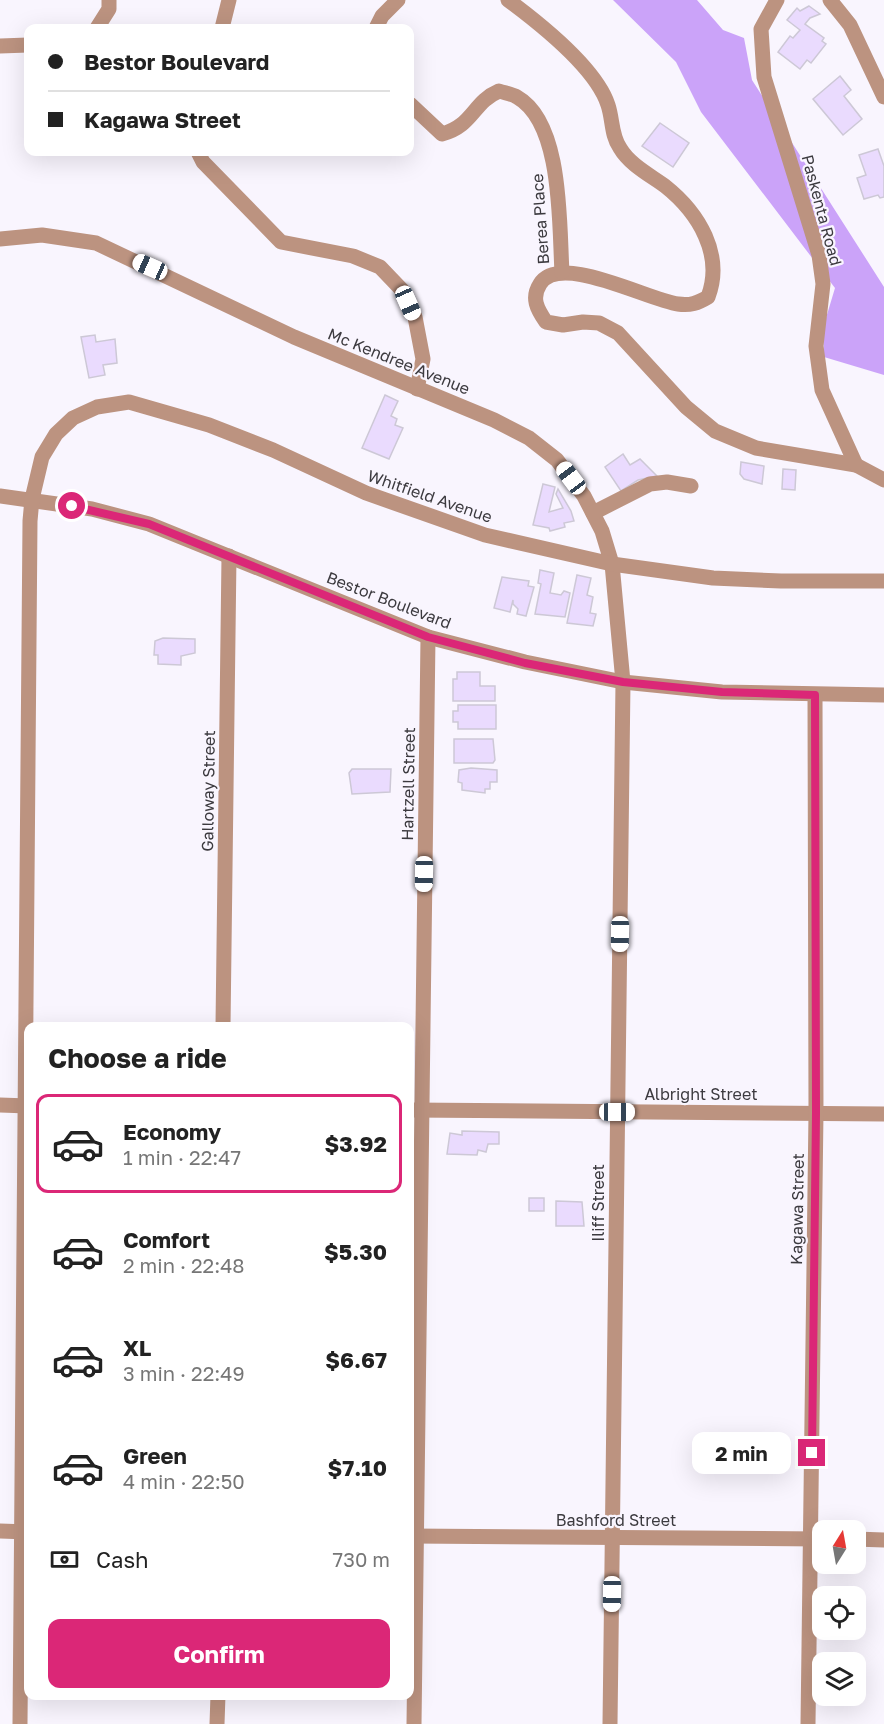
<!DOCTYPE html>
<html lang="en">
<head>
<meta charset="utf-8">
<style>
  :root { --surface:#fff; --page:#f2f2f2; --text:#222; --muted:#767676; --line:#e0e0e0; --accent:#db2777 }
  body { margin:0; font-family:"Golos Text",sans-serif; background:var(--page); color:var(--text); height:100vh; display:flex; flex-direction:column; font-size:22px; white-space:nowrap }
  * { box-sizing:border-box; margin:0 }
  p { font-size:20px; color:var(--muted) }
  .icon { flex:none; width:33px; height:33px; fill:none; stroke:currentColor; stroke-width:2; stroke-linecap:round; stroke-linejoin:round }
  .map { position:relative; flex:1; overflow:hidden }
  .drawer { position:absolute; left:24px; top:1022px; width:390px; height:678px; display:flex; flex-direction:column; background:var(--surface); border-radius:12px; box-shadow:0 6px 24px #0002 }
  .drawer>* { flex:none }
  .guide { position:absolute; left:24px; top:24px; width:390px; height:132px; border-radius:12px; box-shadow:0 6px 24px #0002; display:grid; align-content:center; height:132px; padding:0 24px; background:var(--surface) }
  .needle { width:39px; rotate:11deg }
  .fabs { position:absolute; left:812px; top:1520px; display:grid; gap:12px }
  .fabs a { display:grid; place-items:center; width:54px; height:54px; border-radius:12px; background:var(--surface); box-shadow:0 6px 24px #0002; font-size:30px }
  .end { position:absolute; width:27px; height:27px; margin:-14px; border:8px solid #db2777; background:#fff; box-shadow:0 0 0 3px #fff }
  .from { border-radius:50% }
  .bubble { position:absolute; height:42px; border-radius:12px; background:var(--surface); box-shadow:0 6px 24px #0002; font-size:20px; font-weight:700; line-height:42px; text-align:center }
  .car { position:absolute; width:18px; height:36px; margin:-18px -9px; border-radius:8px; box-shadow:0 0 4px 2px #0007; background:linear-gradient(#fff 24%,#345 0 40%,#fff 0 76%,#345 0 86%,#fff 0) }
  .guide b { display:flex; align-items:center; gap:21px; height:57px; font-size:22px }
  .guide b+b { border-top:2px solid var(--line) }
  .guide i { width:15px; height:15px; background:var(--text) }
  ul { padding:0; list-style:none }
  li { display:flex; align-items:center; gap:18px; height:99px; margin:0 12px 9px; padding:0 12px; border:3px solid transparent; border-radius:12px }
  li div { flex:1 }
  li b { display:block; font-size:22px }
  li em { font-style:normal; font-weight:700 }
  li.active { border-color:var(--accent) }
  li>.icon { width:54px; height:54px; stroke-width:1.5 }
  h2 { padding:0 24px; font-size:27px; line-height:72px }
  .pay { display:flex; align-items:center; gap:15px; height:66px; padding:0 24px; font-size:22px }
  .pay p { margin-inline-start:auto }
  .cta { display:flex; gap:12px; margin-top:auto; padding:12px 24px }
  .cta a { flex:1; height:69px; border-radius:12px; background:var(--accent); color:#fff; font-size:24px; font-weight:700; line-height:69px; text-align:center }
  .map>svg:first-child { display:block }
  .forest { fill:#cba3f9 }
  .building { fill:#eadbfe; stroke:#cdc8d6; stroke-width:1.5 }
  .lines { fill:none; stroke-linecap:round; stroke-linejoin:round }
  .minor { stroke:#bc9380; stroke-width:15 }
  .route { stroke:#db2777; stroke-width:8 }
  .labels { text-anchor:middle; stroke-width:4.5; stroke-linejoin:round; paint-order:stroke }
  .street-label { font-size:16px; fill:#3c3a3f; stroke:#f9f5fe }
</style>
</head>
<body>
<div class="map">
<svg width="884" height="1724" viewBox="0 0 884 1724">
  <rect width="100%" height="100%" fill="#f9f5fe"/>
  <!-- forest -->
  <path class="forest" d="M613,0h84l26,30 21,8 8,42 132,207v88l-60,-18 -1,-29 12,-40 -134,-176 -25,-50z"/>
  <!-- building -->
  <g class="building">
    <path d="M809,6l11,8 -10,4 -5,6 19,14 -2,3 4,3 -15,19 -4,-3 -7,9 -22,-17 12,-16 3,2 7,-8 -13,-10 10,-12 3,3z"/>
    <path d="M840,76l11,14 -7,6 18,23 -19,16 -30,-36z"/>
    <path d="M660,123l29,20 -16,24 -31,-21z"/>
    <path d="M878,149l6,17v31l-4,1 -2,-3 -14,4 -7,-21 9,-3 -7,-20z"/>
    <path d="M95,335l1,7 19,-3 2,24 -14,2 2,10 -16,3 -8,-41z"/>
    <path d="M385,395l13,6 -7,15 6,3 -2,6 8,3 -14,31 -27,-11z"/>
    <path d="M623,454l7,11 10,-6 17,17 -19,4 -17,11 -16,-24z"/>
    <path d="M741,462l23,4 -2,18 -18,-5 -4,-5z"/>
    <path d="M783,469l13,1 -1,20 -13,-1z"/>
    <path d="M543,484l12,3 -6,25 14,-4 -7,-14 2,-5 13,22 3,10 -10,2 1,4 -15,4 -1,-3 -16,-3z"/>
    <path d="M540,570l14,3 -4,20 11,2 3,-4 6,2 -5,24 -30,-3 6,-30 -3,-1z"/>
    <path d="M577,575l14,3 -4,17 6,2 -3,16 6,1 -3,12 -26,-3z"/>
    <path d="M502,577l27,4 -1,5 6,1 -8,29 -9,-2 1,-5 -5,-5v-4l-3,12 -16,-4z"/>
    <path d="M163,638l32,1v14l-14,3v9l-23,-1v-9h-4l1,-14z"/>
    <path d="M457,672h23v14h15v15h-42v-22h4z"/>
    <path d="M458,705h38v24h-38v-7h-5v-11h5z"/>
    <path d="M454,739h39l2,21 -2,3h-39z"/>
    <path d="M471,768l26,2v12h-7v7h-5v4l-23,-3v-7l-4,-1 1,-12z"/>
    <path d="M352,769h39l-1,23 -38,2 -3,-21z"/>
    <path d="M462,1131l37,1v12h-11l-2,8 -8,-2 -1,5 -30,-1 3,-21 12,2z"/>
    <rect x="529" y="1198" width="15" height="13"/>
    <path d="M556,1201l26,1 2,24h-28z"/>
  </g>
  <g class="lines">
    <!-- minor -->
    <g class="minor">
      <path d="M508,0c31,23 88,68 100,105 5,15 3,30 12,43 10,17 30,27 45,38 34,27 59,69 43,111 -10,6 -18,9 -30,7 -30,-4 -118,-52 -138,-20 -9,14 -3,25 6,38l17,3 20,-3 16,1 19,10 68,74 29,24 41,17 100,17 28,15"/>
      <path d="M777,0l-16,29 3,48 55,178 4,29 -7,62 6,44 34,75"/>
      <path d="M830,0l20,25 34,72"/>
      <path d="M97,28l12,-19v-9"/>
      <path d="M222,28l7,-28"/>
      <path d="M376,28l6,-12 16,-16"/>
      <path d="M0,46l28,-1"/>
      <path d="M410,104l32,30c31,-8 31,-32 57,-43 6,2 13,3 18,6 46,26 42,128 45,175"/>
      <path d="M198,152l5,10 78,80 72,14 27,11 22,23 13,27 8,42 -6,30"/>
      <path d="M0,239l42,-4 54,8 198,94 200,83 35,18 28,22 27,36 18,35 10,33 11,118 -13,1042"/>
      <path d="M0,496l92,13 57,15 279,113 97,25 98,20 99,10 162,3"/>
      <path d="M593,513l57,-29 17,-2 24,4"/>
      <path d="M223,1026l6,-470"/>
      <path d="M0,1105l28,1"/>
      <path d="M410,1110l474,4"/>
      <path d="M0,1531l28,1"/>
      <path d="M410,1536l412,3"/>
      <path d="M855,1539l29,1"/>
      <path d="M20,1724l10,-1203 2,-22 10,-42 14,-23 17,-16 24,-11 32,-5 80,23 64,25 93,43 119,42 127,29 101,14 68,3h103"/>
      <path d="M217,1724l1,-29"/>
      <path d="M414,1724l14,-1087"/>
      <path d="M808,1724l8,-611 -1,-418"/>
    </g>
  </g>
  <g class="lines">
    <!-- route -->
    <path class="route" d="M72,506l77,18 279,113 97,26 98,19 99,10 93,3 1,418 -4,340"/>
  </g>
  <g class="labels">
    <!-- street labels -->
    <g class="street-label">
      <text transform="translate(822 210) rotate(75)" y="6">Paskenta Road</text>
      <text transform="translate(540 219) rotate(-94)" y="6">Berea Place</text>
      <text transform="translate(399 361) rotate(22)" y="6">Mc Kendree Avenue</text>
      <text transform="translate(430 496) rotate(19)" y="6">Whitfield Avenue</text>
      <text transform="translate(389 600) rotate(21)" y="6">Bestor Boulevard</text>
      <text transform="translate(408 784) rotate(-89)" y="6">Hartzell Street</text>
      <text transform="translate(208 791) rotate(-89)" y="6">Galloway Street</text>
      <text x="701" y="1100">Albright Street</text>
      <text transform="translate(598 1203) rotate(-90)" y="6">Iliff Street</text>
      <text transform="translate(797 1209) rotate(-89)" y="6">Kagawa Street</text>
      <text x="616" y="1526">Bashford Street</text>
    </g>
  </g>
</svg>
<div class="fabs">
<a><svg class="needle" viewBox="-14 -14 28 28"><path d="M0-13l5 13h-10z" fill="#e53935"/><path d="M0 13l5-13h-10z" fill="#767676"/></svg></a>
<a><svg class="icon" aria-label="locate" viewBox="0 0 24 24"><circle cx="12" cy="12" r="6"/><path d="M12 2v4M12 18v4M2 12h4M18 12h4"/></svg></a>
<a><svg class="icon" aria-label="layers" viewBox="0 0 24 24"><path d="M12 4l9 5-9 5-9-5zM3 14l9 5 9-5"/></svg></a>
</div>
<i class="end from" style="left:72px;top:506px"></i>
<i class="end" style="left:812px;top:1453px"></i>
<div class="bubble" style="left:692px;top:1432px;width:99px">2 min</div>
<i class="car" style="left:150px;top:267px;rotate:294deg"></i>
<i class="car" style="left:408px;top:303px;rotate:156deg"></i>
<i class="car" style="left:571px;top:478px;rotate:323deg"></i>
<i class="car" style="left:424px;top:874px;rotate:181deg"></i>
<i class="car" style="left:620px;top:934px;rotate:181deg"></i>
<i class="car" style="left:617px;top:1112px;rotate:90deg"></i>
<i class="car" style="left:612px;top:1594px;rotate:181deg"></i>
<div class="guide">
<b><i class="from"></i>Bestor Boulevard</b>
<b><i></i>Kagawa Street</b>
</div>
<section class="drawer">
<h2>Choose a ride</h2>
<ul>
<li class="active"><svg class="icon" aria-label="car" viewBox="0 0 24 24"><path d="M5 17H2v-5l4-1 3-4h7l3 4 3 1v5h-3M9 17h6M6 11h13"/><circle cx="7" cy="17" r="2"/><circle cx="17" cy="17" r="2"/></svg><div><b>Economy</b><p>1 min · 22:47</p></div><em>$3.92</em></li>
<li><svg class="icon" aria-label="car" viewBox="0 0 24 24"><path d="M5 17H2v-5l4-1 3-4h7l3 4 3 1v5h-3M9 17h6M6 11h13"/><circle cx="7" cy="17" r="2"/><circle cx="17" cy="17" r="2"/></svg><div><b>Comfort</b><p>2 min · 22:48</p></div><em>$5.30</em></li>
<li><svg class="icon" aria-label="car" viewBox="0 0 24 24"><path d="M5 17H2v-5l4-1 3-4h7l3 4 3 1v5h-3M9 17h6M6 11h13"/><circle cx="7" cy="17" r="2"/><circle cx="17" cy="17" r="2"/></svg><div><b>XL</b><p>3 min · 22:49</p></div><em>$6.67</em></li>
<li><svg class="icon" aria-label="car" viewBox="0 0 24 24"><path d="M5 17H2v-5l4-1 3-4h7l3 4 3 1v5h-3M9 17h6M6 11h13"/><circle cx="7" cy="17" r="2"/><circle cx="17" cy="17" r="2"/></svg><div><b>Green</b><p>4 min · 22:50</p></div><em>$7.10</em></li>
</ul>
<div class="pay"><svg class="icon" aria-label="cash" viewBox="0 0 24 24"><path d="M3 7h18v10H3z"/><circle cx="12" cy="12" r="2"/></svg>Cash<p>730 m</p></div>
<div class="cta"><a>Confirm</a></div>
</section>
</div>
</body>
</html>
